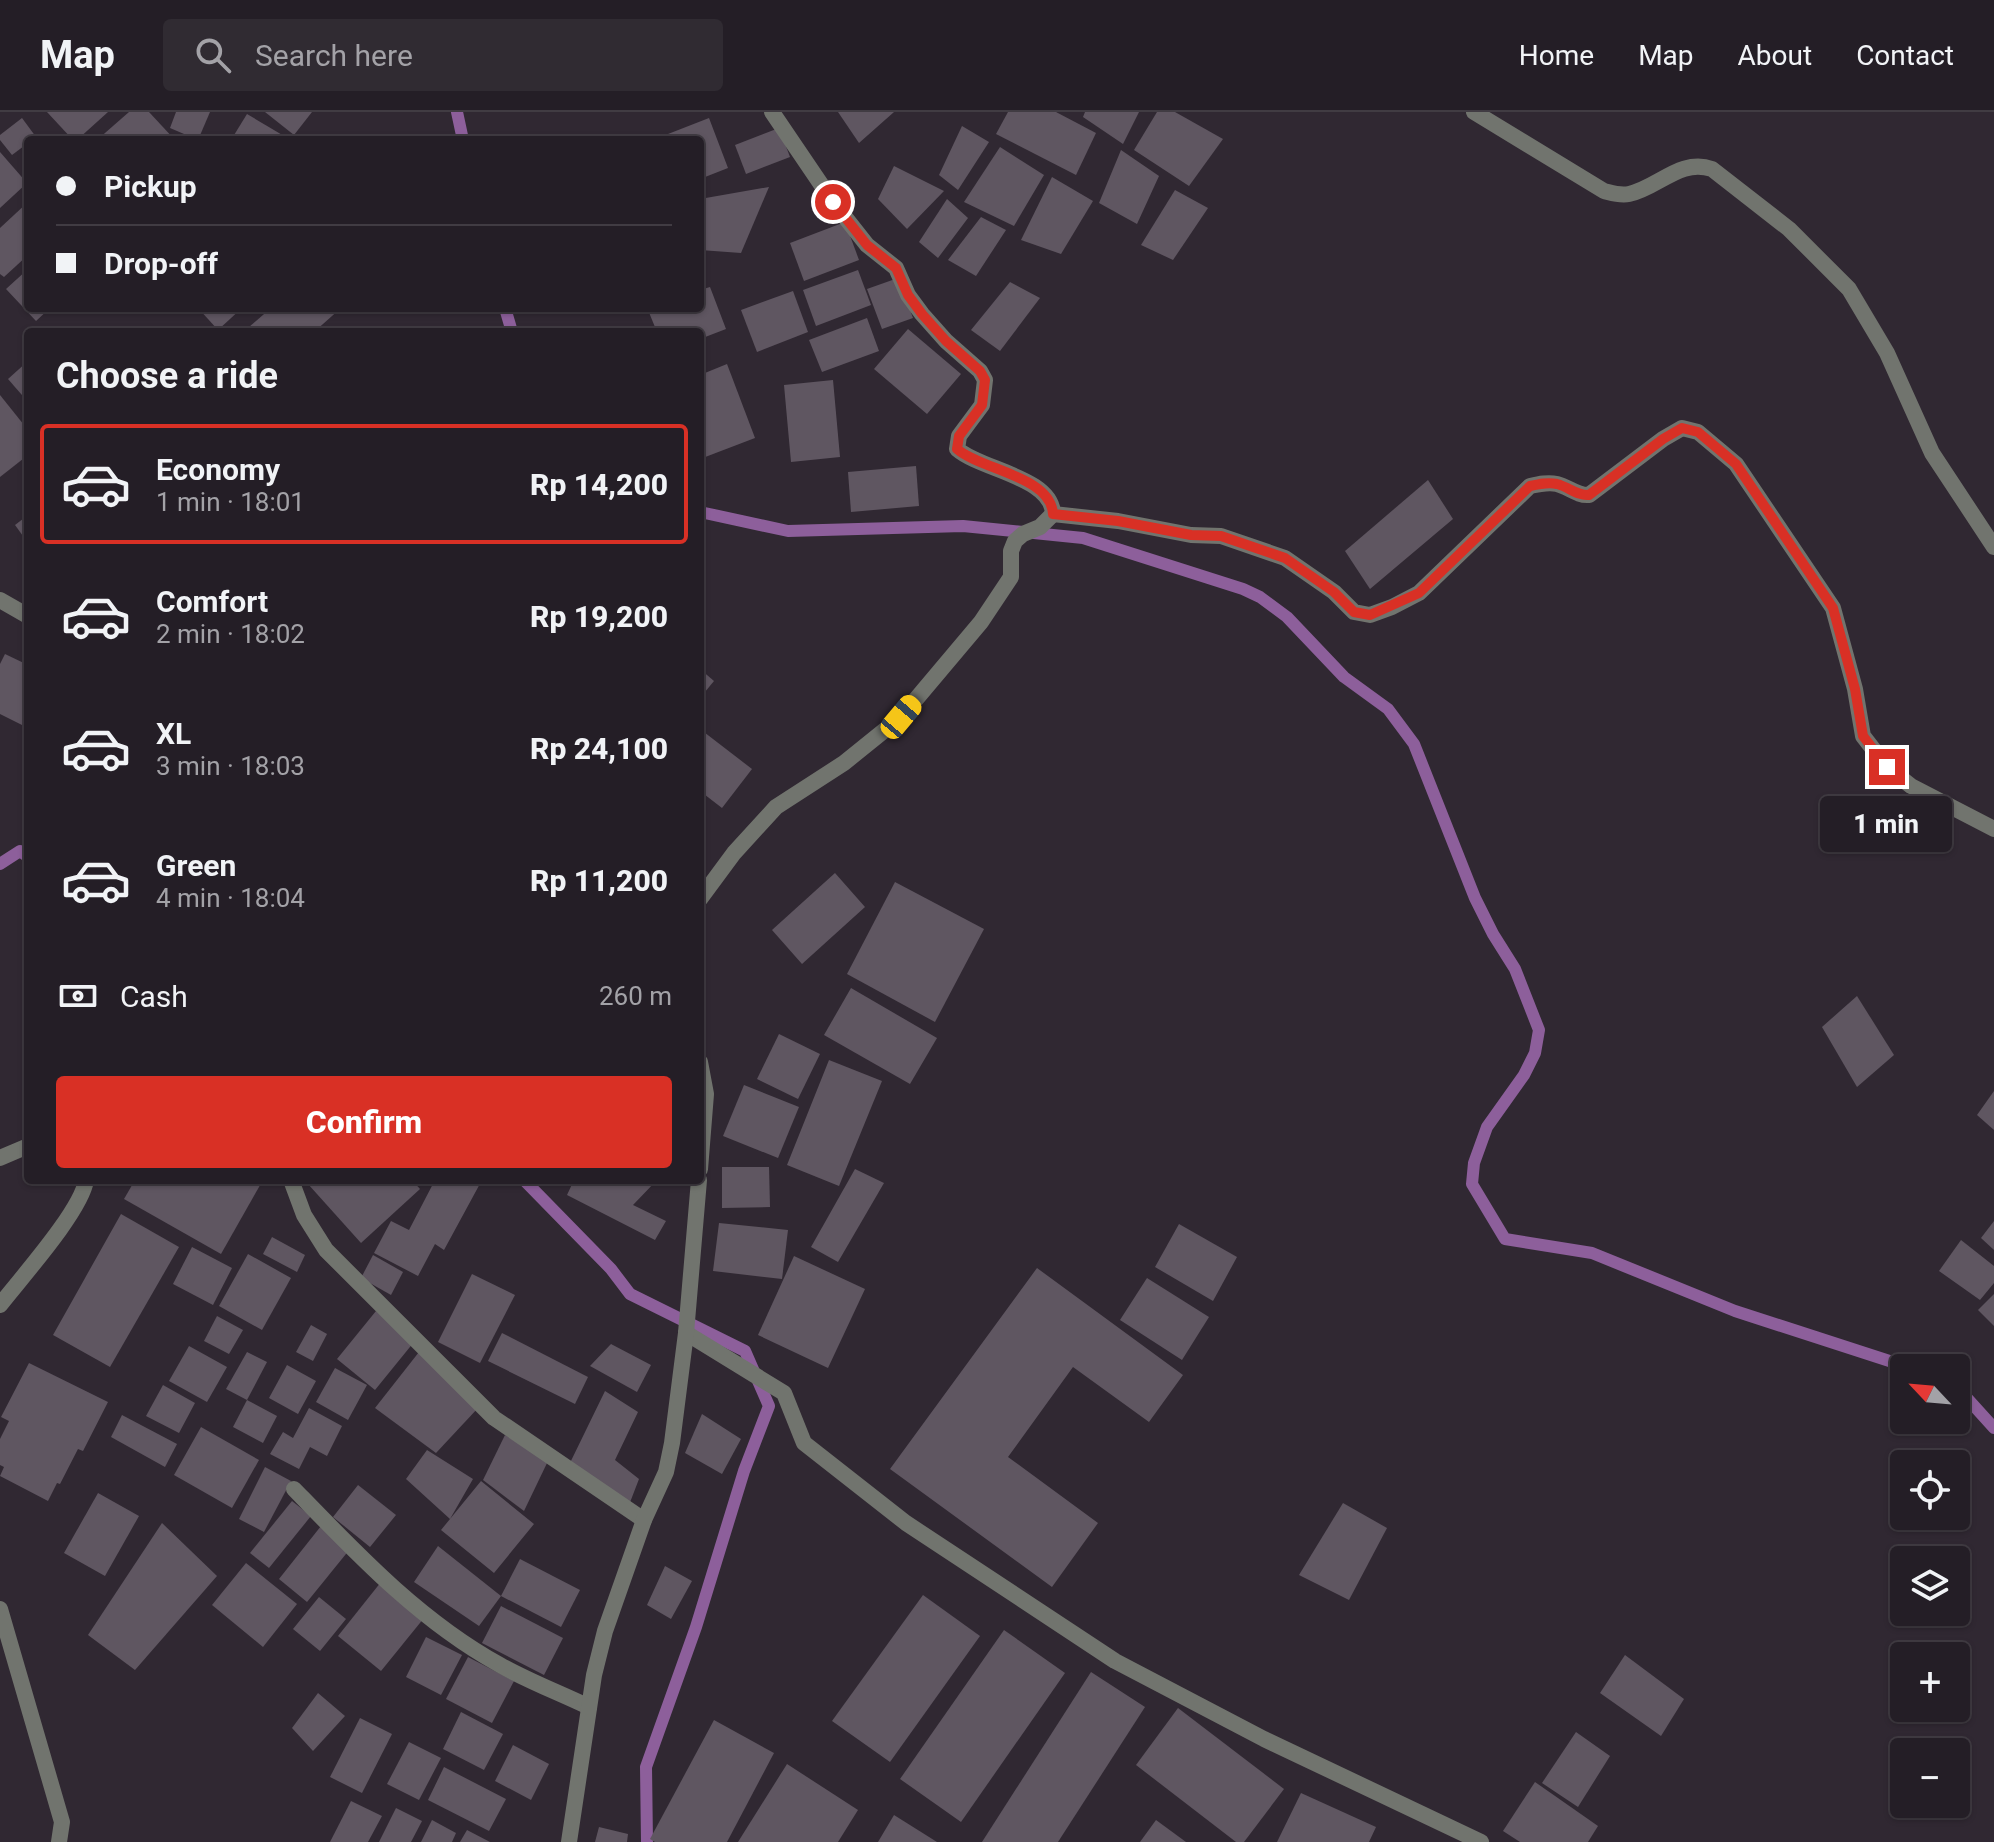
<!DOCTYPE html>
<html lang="en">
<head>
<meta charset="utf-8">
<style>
  :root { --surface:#241e26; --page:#302b32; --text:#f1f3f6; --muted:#a3a2a7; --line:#413c43; --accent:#d93025 }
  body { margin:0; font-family:Roboto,sans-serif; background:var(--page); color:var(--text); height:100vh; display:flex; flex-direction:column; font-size:30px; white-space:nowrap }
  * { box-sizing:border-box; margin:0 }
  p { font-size:26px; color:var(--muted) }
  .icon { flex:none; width:44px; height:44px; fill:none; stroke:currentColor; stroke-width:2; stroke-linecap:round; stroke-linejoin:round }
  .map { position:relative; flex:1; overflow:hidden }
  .panel { position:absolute; left:24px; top:216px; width:680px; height:856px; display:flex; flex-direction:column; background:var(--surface); border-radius:8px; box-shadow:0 2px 6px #0004,0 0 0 2px var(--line) }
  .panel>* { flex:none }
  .guide { position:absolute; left:24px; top:24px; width:680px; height:176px; border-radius:8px; box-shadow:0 2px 6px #0004,0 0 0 2px var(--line); display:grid; align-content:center; height:176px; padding:0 32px; background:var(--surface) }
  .needle { width:52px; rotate:296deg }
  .buttons { position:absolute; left:1890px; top:1242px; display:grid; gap:16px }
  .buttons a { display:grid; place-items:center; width:80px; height:80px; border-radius:8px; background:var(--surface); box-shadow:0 2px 6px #0004,0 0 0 2px var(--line); font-size:40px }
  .end { position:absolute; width:36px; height:36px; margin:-18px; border:10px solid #d93025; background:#fff; box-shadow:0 0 0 4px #fff }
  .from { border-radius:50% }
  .bubble { position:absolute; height:56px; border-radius:8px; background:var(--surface); box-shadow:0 2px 6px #0004,0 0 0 2px var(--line); font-size:26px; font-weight:800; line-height:56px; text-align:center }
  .car { position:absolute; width:24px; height:48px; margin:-24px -12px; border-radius:10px; box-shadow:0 0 6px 2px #0007; background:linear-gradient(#f5c518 24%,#345 0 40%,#f5c518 0 76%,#345 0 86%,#f5c518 0) }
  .guide b { display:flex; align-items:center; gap:28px; height:76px; font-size:30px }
  .guide b+b { border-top:2px solid var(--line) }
  .guide i { width:20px; height:20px; background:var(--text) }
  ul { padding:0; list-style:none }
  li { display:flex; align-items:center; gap:24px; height:120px; margin:0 16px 12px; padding:0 16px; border:4px solid transparent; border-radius:8px }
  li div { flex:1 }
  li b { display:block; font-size:30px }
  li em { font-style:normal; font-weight:800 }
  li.active { border-color:var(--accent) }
  li>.icon { width:72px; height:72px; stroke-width:1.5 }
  h2 { padding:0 32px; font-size:36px; line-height:96px }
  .pay { display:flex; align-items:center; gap:20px; height:88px; padding:0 32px; font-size:30px }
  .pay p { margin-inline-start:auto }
  .button { display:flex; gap:16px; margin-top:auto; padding:16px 32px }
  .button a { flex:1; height:92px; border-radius:8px; background:var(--accent); color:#fff; font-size:32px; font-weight:800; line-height:92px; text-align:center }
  header { display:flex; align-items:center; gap:48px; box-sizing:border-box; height:112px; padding:0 40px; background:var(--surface); border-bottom:2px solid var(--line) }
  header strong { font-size:38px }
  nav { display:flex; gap:44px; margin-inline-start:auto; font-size:28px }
  .search { width:560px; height:72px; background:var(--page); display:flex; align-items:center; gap:20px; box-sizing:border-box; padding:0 28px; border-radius:8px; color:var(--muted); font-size:30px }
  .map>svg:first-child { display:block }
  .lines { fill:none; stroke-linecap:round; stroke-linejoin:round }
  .stream { stroke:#8d5f9b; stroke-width:12 }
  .building { fill:#5f5661 }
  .street { stroke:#71746e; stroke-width:16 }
  .route { stroke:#d93025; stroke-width:10 }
</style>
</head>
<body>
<header>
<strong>Map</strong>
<div class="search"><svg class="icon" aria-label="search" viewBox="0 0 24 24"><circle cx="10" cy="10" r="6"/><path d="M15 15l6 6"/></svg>Search here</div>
<nav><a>Home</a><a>Map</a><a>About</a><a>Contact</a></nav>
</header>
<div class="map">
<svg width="1994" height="1730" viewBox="0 0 1994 1730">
  <rect width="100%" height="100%" fill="#302832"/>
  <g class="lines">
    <!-- stream -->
    <g class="stream">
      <path d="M457,0l6,28"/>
      <path d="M505,196l7,24"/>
      <path d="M700,400l88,19 175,-5 120,12 160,51 17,8 27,20 57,60 44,32 26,35 61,154 18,36 22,35 24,61 -4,23 -11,22 -37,52 -13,36 -2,21 33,55 87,14 143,58 176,57"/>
      <path d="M0,752l20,-13 8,6"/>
      <path d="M524,1068l87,89 19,25 115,57 24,55 -25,65 -48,156 -50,140 1,75"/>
      <path d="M1956,1274l38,42"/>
    </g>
  </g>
  <!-- building -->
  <g class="building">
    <path d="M47,0h61l-31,28h-4z"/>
    <path d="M129,0h20l26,28h-78z"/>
    <path d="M176,0h34l-12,28 -28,-12z"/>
    <path d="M265,0h47l-18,23z"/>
    <path d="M838,0h56l-35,31z"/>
    <path d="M1008,0h48l40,21 -20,42 -80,-41z"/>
    <path d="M1085,0h54l-16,32 -40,-27z"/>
    <path d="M1157,0h18l48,27 -34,47 -55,-36z"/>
    <path d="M247,2l37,22 -2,4h-51z"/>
    <path d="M22,6l14,19 -24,18 -12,-15v-5z"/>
    <path d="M709,6l19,50 -28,11v-39h-29l-3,-6z"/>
    <path d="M962,14l27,16 -31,48 -19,-15z"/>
    <path d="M779,16l11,29 -44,17 -11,-29z"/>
    <path d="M1000,35l44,28 -30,51 -50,-24z"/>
    <path d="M1121,38l38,26 -22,48 -38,-21z"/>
    <path d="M0,40l27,31 -27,25z"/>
    <path d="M894,54l50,25 -37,38 -29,-30z"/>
    <path d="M1052,65l41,24 -32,53 -40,-14z"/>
    <path d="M769,75l-28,66 -41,-3v-51z"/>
    <path d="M1175,78l33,18 -35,52 -32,-15z"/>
    <path d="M947,87l21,19 -30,40 -19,-16z"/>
    <path d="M28,90v53l-24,22 -4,-3v-46z"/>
    <path d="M981,105l25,13 -30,46 -28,-16z"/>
    <path d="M845,110l14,38 -55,21 -14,-38z"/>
    <path d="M28,157v39h22l-14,13 -30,-32z"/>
    <path d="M858,158l13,35 -55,21 -13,-36z"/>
    <path d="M898,166l15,40 -31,11 -15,-40z"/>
    <path d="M1010,170l30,16 -40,53 -29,-21z"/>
    <path d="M710,175l16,42 -26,10v-7h-43l-9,-22 52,-2v-18z"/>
    <path d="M793,179l15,41 -51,20 -16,-42z"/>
    <path d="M198,196h44l-24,22z"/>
    <path d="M271,196h70l-27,24h-60l-5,-5z"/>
    <path d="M867,206l12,33 -57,21 -13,-32z"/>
    <path d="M908,217l53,45 -34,40 -53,-45z"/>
    <path d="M28,249v41l-20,-23z"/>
    <path d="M727,252l28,74 -55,21v-84z"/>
    <path d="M833,268l7,77 -49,5 -7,-77z"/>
    <path d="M0,283l28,35v25l-28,22z"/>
    <path d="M916,354l3,40 -68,6 -3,-40z"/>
    <path d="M1428,368l25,39 -83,70 -25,-38z"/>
    <path d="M28,403v28l-13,-18z"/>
    <path d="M5,542l23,11v63l-28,-14v-50z"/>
    <path d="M700,557l14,12 -14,17z"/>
    <path d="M700,617l52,40 -30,39 -22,-17z"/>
    <path d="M835,761l30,34 -63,57 -30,-34z"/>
    <path d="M895,770l89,47 -49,93 -88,-48z"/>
    <path d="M851,876l86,50 -27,46 -86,-49z"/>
    <path d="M1857,884l37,59 -37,32 -35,-60z"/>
    <path d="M779,922l41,20 -22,45 -41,-20z"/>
    <path d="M829,948l53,21 -43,105 -52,-21z"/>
    <path d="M744,973l55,22 -21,51 -55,-22z"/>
    <path d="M1994,979v39l-17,-15z"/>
    <path d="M722,1055h47l1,40 -48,1z"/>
    <path d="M855,1057l29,14 -46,79 -27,-15z"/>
    <path d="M135,1068h128l-42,74 -97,-55z"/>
    <path d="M312,1068h100l8,9 -59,54 -53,-59z"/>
    <path d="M435,1068h47l-38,70 -9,-6 -17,32 -44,-23 17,-32 18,9z"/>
    <path d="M574,1068h83l-24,25 33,16 -11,19 -88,-45z"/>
    <path d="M121,1102l58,33 -69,120 -57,-32z"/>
    <path d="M1994,1109v29l-13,-12z"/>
    <path d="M719,1111l69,7 -6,49 -69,-8z"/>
    <path d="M1179,1112l58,33 -24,44 -58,-34z"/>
    <path d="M272,1125l33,18 -8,17 -34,-18z"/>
    <path d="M1961,1128l33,26v17l-14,17 -41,-29z"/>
    <path d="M192,1135l40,21 -19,37 -40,-21z"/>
    <path d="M248,1142l43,24 -29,52 -43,-24z"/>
    <path d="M373,1143l30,17 -12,23 -30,-17z"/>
    <path d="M794,1144l71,33 -37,79 -70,-33z"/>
    <path d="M1037,1156l146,107 -34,47 -76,-55 -65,90 90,66 -46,64 -162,-118z"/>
    <path d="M472,1162l43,21 -35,68 -42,-21z"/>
    <path d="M1147,1166l62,39 -27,43 -62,-40z"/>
    <path d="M1994,1182v32l-16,-16z"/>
    <path d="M376,1199l38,31 -39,48 -38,-31z"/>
    <path d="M217,1204l26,14 -14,24 -25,-13z"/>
    <path d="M311,1213l16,9 -14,27 -17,-9z"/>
    <path d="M502,1221l86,44 -13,27 -87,-43z"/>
    <path d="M611,1232l40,21 -14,27 -47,-26z"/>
    <path d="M189,1234l38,21 -20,35 -38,-21z"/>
    <path d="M247,1240l20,10 -20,38 -21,-11z"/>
    <path d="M419,1240l59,56 -42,45 -61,-45z"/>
    <path d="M29,1251l79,39 -25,49 -5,-2 -18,35 -3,-1 -9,18 -48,-25 4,-9 -4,-2v-26l9,-18 -8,-4z"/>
    <path d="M287,1253l29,16 -18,33 -29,-16z"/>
    <path d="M335,1256l32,17 -19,35 -32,-18z"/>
    <path d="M163,1273l32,18 -16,30 -33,-17z"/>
    <path d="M605,1279l33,21 -23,48 24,19 -10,26 -61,-38z"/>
    <path d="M247,1288l30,16 -14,27 -30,-16z"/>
    <path d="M309,1296l33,18 -15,30 -17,-9 -11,22 -29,-15 13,-22 10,6z"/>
    <path d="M702,1302l39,25 -19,35 -37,-21z"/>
    <path d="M122,1303l55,29 -12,23 -54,-30z"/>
    <path d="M201,1315l58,33 -27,48 -58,-33z"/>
    <path d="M505,1323l43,26 -24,50 -41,-31z"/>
    <path d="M427,1338l46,29 -23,40 31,-38 53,43 -40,49 -53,-43 9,-11 -44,-40z"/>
    <path d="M265,1355l26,14 -27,51 -25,-13z"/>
    <path d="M358,1373l38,30 -26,32 -37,-30z"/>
    <path d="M98,1381l41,23 -34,60 -41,-23z"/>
    <path d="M292,1389l19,15 -42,52 -19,-15z"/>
    <path d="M1343,1391l44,25 -38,72 -50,-25z"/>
    <path d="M162,1411l55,53 -82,94 -47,-35z"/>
    <path d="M321,1414l29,23 -43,53 -28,-23z"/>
    <path d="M438,1434l63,50 -22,30 -65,-44z"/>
    <path d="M520,1447l60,31 -19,37 -60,-31z"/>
    <path d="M246,1451l51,41 -34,43 -51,-42z"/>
    <path d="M665,1454l27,15 -21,38 -24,-14z"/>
    <path d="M381,1470l43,36 -43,53 -43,-35z"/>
    <path d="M923,1483l57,41 -90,126 -58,-41z"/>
    <path d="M319,1485l27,22 -26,32 -27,-22z"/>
    <path d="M501,1494l62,32 -19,37 -62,-32z"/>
    <path d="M1004,1518l61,43 -104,149 -61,-43z"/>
    <path d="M426,1525l36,18 -21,40 -35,-18z"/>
    <path d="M1625,1543l59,44 -23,37 -61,-43z"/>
    <path d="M468,1545l46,24 -22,42 -46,-24z"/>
    <path d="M1091,1560l54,35 -87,135h-76z"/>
    <path d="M318,1581l27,23 -32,35 -21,-23z"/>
    <path d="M1178,1596l106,81 -40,53h-8l-100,-77z"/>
    <path d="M461,1600l42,22 -19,36 -41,-21z"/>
    <path d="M360,1606l32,16 -30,59 -32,-16z"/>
    <path d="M714,1608l60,33 -47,89h-72l-5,-3z"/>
    <path d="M1576,1620l34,24 -32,51 -36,-24z"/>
    <path d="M409,1630l32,16 -22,42 -32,-16z"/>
    <path d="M513,1633l36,19 -18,36 -36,-19z"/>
    <path d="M787,1652l71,46 -20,32h-100z"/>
    <path d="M444,1655l62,32 -17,32 -61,-31z"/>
    <path d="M1535,1670l63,44 -10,16h-68l-17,-11z"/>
    <path d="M1301,1681l75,34 -7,15h-92z"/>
    <path d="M351,1689l31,15 -14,26h-38z"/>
    <path d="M396,1696l26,13 -11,21h-32z"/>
    <path d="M894,1703l43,27h-59z"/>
    <path d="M432,1708l24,13 -4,9h-31z"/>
    <path d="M1156,1708l30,22h-46z"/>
    <path d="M599,1715l29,7 -1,8h-32z"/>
    <path d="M467,1718l23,12h-30z"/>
  </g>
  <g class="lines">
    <!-- street -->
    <g class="street">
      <path d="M772,0l61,90 34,43 29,23 12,27 14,19 24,27 34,30 5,9 -3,25 -23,31 -2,13c24,21 95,28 96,65"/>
      <path d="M1474,0l130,79c8,2 16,5 25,3 29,-6 51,-36 83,-25l77,60 60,60 38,64 45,100 62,94"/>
      <path d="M1053,402l65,7 73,14 30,1 64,22 49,34 20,20 16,3 22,-8 27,-14 111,-107c9,-2 18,-4 27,-2 12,3 20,12 32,11l74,-56 19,-11 16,4 38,32 97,144 22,81 8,47 24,31 24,19 83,43"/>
      <path d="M0,488l28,16"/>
      <path d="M700,787l34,-46 42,-46 68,-44 57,-46 80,-95 30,-45v-26l4,-10 8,-7 17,-7 13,-13"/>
      <path d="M700,950l6,32 -6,75"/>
      <path d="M0,1046l28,-12"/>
      <path d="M291,1068l13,35 22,35 168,168 150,102"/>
      <path d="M0,1193c21,-27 82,-95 86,-125"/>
      <path d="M686,1221l98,60 20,50 102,80 209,138 149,78 217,103"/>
      <path d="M294,1377c63,65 126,132 206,176 28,16 60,28 89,42"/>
      <path d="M0,1497l62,213 -3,20"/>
      <path d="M569,1730l25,-167 11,-44 39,-111 22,-48 6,-29 14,-110 13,-153"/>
    </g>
  </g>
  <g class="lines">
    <!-- route -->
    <path class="route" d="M833,90l34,43 29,23 12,27 14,19 24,27 34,30 5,9 -3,25 -23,31 -2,13c24,21 94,27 96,65l65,7 73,14 30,1 64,22 49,34 20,20 16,3 49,-22 111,-107c9,-2 18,-4 27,-2 12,3 20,12 32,11l74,-56 19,-11 16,4 38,32 97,144 22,81 8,47 24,31"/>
  </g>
</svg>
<div class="buttons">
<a><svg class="needle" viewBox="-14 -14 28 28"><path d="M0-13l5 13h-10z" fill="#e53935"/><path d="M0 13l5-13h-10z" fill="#a3a2a7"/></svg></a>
<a><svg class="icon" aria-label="locate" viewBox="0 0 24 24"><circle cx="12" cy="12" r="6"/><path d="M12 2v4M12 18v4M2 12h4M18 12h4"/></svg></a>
<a><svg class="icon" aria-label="layers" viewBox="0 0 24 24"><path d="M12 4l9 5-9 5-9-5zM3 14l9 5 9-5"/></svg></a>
<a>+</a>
<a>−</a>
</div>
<i class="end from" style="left:833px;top:90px"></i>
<i class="end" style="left:1887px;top:655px"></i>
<div class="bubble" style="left:1820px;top:684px;width:132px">1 min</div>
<i class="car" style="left:901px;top:605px;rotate:40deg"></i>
<div class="guide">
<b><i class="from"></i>Pickup</b>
<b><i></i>Drop-off</b>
</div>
<section class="panel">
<h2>Choose a ride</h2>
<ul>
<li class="active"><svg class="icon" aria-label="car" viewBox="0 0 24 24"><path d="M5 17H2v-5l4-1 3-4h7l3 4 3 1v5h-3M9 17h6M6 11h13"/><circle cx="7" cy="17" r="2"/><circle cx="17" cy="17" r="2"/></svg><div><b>Economy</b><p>1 min · 18:01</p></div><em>Rp 14,200</em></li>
<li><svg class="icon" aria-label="car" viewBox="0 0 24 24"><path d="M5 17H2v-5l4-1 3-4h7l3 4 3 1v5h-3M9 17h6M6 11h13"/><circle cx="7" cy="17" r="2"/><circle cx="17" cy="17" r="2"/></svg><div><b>Comfort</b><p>2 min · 18:02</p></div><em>Rp 19,200</em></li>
<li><svg class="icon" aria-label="car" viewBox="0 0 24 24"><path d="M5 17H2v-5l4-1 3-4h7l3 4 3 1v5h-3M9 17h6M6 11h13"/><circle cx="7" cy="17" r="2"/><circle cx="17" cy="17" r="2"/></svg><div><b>XL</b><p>3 min · 18:03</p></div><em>Rp 24,100</em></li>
<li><svg class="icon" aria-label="car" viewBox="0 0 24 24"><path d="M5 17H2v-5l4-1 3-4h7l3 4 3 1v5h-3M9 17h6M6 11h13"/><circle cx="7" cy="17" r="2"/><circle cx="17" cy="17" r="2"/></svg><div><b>Green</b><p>4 min · 18:04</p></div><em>Rp 11,200</em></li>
</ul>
<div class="pay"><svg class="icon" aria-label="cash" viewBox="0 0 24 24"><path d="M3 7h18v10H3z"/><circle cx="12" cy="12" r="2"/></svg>Cash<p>260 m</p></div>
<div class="button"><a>Confirm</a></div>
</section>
</div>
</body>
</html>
